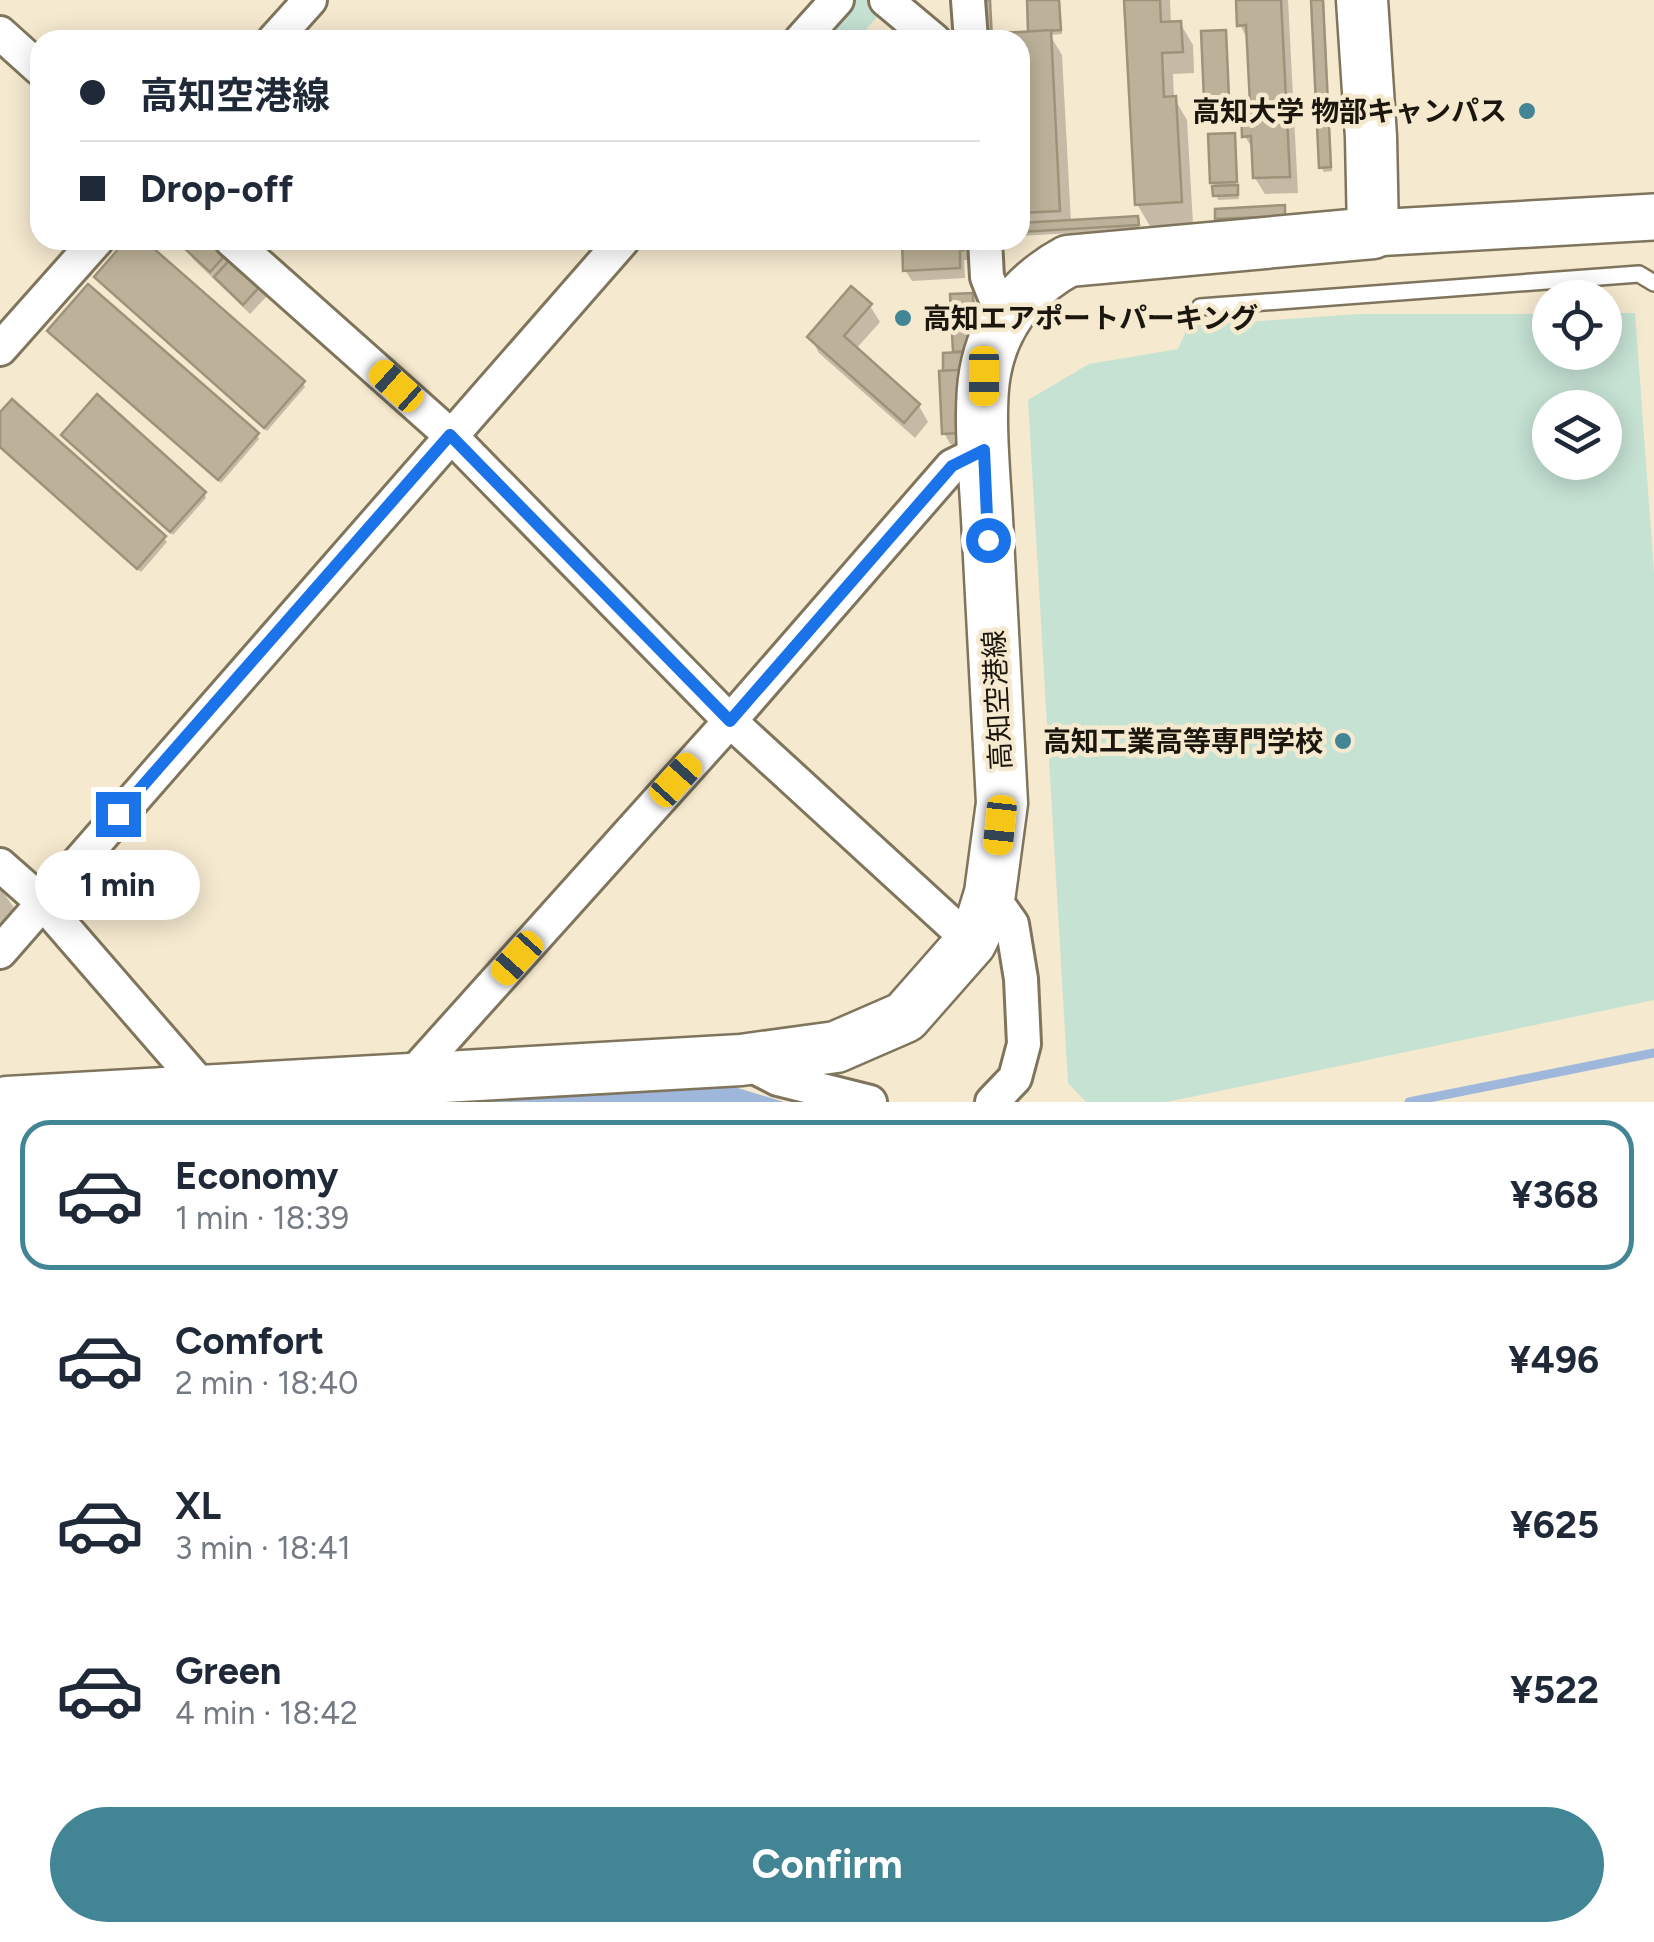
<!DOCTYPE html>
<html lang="en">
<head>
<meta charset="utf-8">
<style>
  :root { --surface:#fff; --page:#f6f6f7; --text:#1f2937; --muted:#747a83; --line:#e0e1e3; --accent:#428595 }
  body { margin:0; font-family:Figtree,"Noto Sans JP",sans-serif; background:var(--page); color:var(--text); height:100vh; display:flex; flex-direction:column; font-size:38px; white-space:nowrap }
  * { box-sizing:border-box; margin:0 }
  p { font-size:32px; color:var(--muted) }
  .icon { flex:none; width:55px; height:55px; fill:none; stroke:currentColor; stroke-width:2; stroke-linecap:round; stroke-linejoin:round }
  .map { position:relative; height:1102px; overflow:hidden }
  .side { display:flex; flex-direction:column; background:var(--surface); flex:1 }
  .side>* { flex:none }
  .guide { position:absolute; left:30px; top:30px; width:1000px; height:220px; border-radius:30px; box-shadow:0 5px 25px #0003; display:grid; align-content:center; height:220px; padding:0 50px; background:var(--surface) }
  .fabs { position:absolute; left:1532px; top:280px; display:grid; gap:20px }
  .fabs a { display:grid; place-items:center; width:90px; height:90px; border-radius:50%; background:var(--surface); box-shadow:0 5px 25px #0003; font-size:50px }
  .end { position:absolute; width:45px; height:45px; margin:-22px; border:12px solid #1a73e8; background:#fff; box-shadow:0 0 0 5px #fff }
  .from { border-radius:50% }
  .bubble { position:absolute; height:70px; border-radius:35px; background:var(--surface); box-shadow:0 5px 25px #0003; font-size:32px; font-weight:700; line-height:70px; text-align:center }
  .car { position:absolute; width:30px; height:60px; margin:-30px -15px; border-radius:12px; box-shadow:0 0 8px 2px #0007; background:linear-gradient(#f5c518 24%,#345 0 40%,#f5c518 0 76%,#345 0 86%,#f5c518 0) }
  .guide b { display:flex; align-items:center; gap:35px; height:95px; font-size:38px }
  .guide b+b { border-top:2px solid var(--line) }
  .guide i { width:25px; height:25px; background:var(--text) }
  ul { padding:18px 0 0; list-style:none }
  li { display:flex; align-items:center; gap:30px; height:150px; margin:0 20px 15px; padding:0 30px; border:5px solid transparent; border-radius:30px }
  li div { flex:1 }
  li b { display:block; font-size:38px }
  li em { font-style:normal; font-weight:700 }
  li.selected { border-color:var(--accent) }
  li>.icon { width:90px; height:90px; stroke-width:1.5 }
  .action { display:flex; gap:20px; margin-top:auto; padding:20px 50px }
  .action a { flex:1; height:115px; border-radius:60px; background:var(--accent); color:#fff; font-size:40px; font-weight:700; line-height:115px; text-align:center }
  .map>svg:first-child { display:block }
  .green { fill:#c5e2d3; fill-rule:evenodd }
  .water { fill:#9fb7db }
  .shadow { fill:#0003 }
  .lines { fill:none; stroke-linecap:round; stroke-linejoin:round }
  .stream { stroke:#9fb7db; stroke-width:9 }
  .building { fill:#bdb299; stroke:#9d937a; stroke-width:2.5 }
  .lane-casing { stroke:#7f755d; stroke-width:20 }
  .street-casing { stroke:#7f755d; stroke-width:38 }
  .secondary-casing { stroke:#7f755d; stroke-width:50 }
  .primary-casing { stroke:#7f755d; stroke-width:55 }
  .lane { stroke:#fff; stroke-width:15 }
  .street { stroke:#fff; stroke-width:32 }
  .secondary { stroke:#fff; stroke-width:45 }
  .primary { stroke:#fff; stroke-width:50 }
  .route { stroke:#1a73e8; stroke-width:12 }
  .poi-dot { fill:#428595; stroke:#f5e9cf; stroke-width:4 }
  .labels { text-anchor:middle; stroke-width:9; stroke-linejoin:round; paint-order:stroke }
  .poi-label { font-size:28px; font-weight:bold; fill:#1b170e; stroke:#f5e9cf; text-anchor:end }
  .street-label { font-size:28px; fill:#1b170e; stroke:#f5e9cf }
</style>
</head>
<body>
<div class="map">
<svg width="1654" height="1102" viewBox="0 0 1654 1102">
  <rect width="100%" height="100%" fill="#f5e9cf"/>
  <!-- green -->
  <g class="green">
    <path d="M850,0h17l14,12 -24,28h-42z"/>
    <path d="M1605,313h30l19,259v428l-487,102h-81l-18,-19 -40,-683 61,-36 89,-15 10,-23 172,-12h190v38h55zM1550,408h55v54h-55z"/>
  </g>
  <!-- water -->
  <path class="water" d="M718,1082l66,20h-784z"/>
  <!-- shadow -->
  <g class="shadow">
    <path d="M1029,0h31l2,34 -12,1 12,20 9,167 65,-4 4,11 -120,7v-196h-14l26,-6z"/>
    <path d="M1126,0h44l1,24 9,-1 13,22 1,28 -21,1 1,24 13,22 6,104 -43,2 -13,-22z"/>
    <path d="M1238,0h50l10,193 -33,1 -10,-16 -1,-26 -9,-16 8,-29 -4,-65 -9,-17z"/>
    <path d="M1314,0h10l8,171 -8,1 -3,-5z"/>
    <path d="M1224,32l6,70 -21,1 -2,-4z"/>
    <path d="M1233,135l3,51 3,13 -21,1 -5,-18z"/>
    <path d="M1283,208l3,12 -66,3 -2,-5z"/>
    <path d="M130,240h11l162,143 2,4 -38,44 -168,-149 -2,-4z"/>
    <path d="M195,240h19l48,45 6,10 -18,19 -57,-55 -6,-11z"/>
    <path d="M921,240h47l1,20h-5l1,18 -53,3 -7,-11z"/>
    <path d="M972,295l6,11 6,137 -34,1 -6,-11 11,-82z"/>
    <path d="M870,306l10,16 -25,28 64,56 9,16 -13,16 -96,-85 -9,-16z"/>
    <path d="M53,336l204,99 2,4 -38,44z"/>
    <path d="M12,402l152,136 3,4 -26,30 -141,-125v-31z"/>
    <path d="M67,440l137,53 2,5 -33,37z"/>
    <path d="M0,888l18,25 -18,19z"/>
  </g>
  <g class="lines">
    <!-- stream -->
    <path class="stream" d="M1409,1102l245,-49"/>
  </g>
  <!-- building -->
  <g class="building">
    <path d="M977,0h13l2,40h-14z"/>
    <path d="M1027,0h32l2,30 -33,2z"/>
    <path d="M1124,0h36l1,22 20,-1 2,31 -21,1 2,44 12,-1 6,106 -47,3z"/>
    <path d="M1236,0h45l9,177 -37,1 -2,-42 -9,1 -1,-32 9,-1 -4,-79 -9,1z"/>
    <path d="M1311,0h12l8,167 -12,1z"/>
    <path d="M1051,30l9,181 -40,2v-173h-17v-7z"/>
    <path d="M1226,30l3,68 -25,2 -3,-69z"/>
    <path d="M1235,133l2,49 -27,1 -2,-49z"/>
    <path d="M1238,185v10l-25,1 -1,-10z"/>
    <path d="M1285,205v11l-70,3v-10z"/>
    <path d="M1138,216l1,9 -119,7v-9z"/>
    <path d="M126,240h18l161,141 -41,47 -170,-151z"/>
    <path d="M191,240h26l12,11 -19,21 -26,-24z"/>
    <path d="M918,240h46v10h-4v18l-57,3 -1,-29z"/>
    <path d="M234,255l29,28 -20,22 -29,-28z"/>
    <path d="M88,284l171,149 -41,47 -171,-149z"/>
    <path d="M851,286l21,18 -28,32 76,68 -16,19 -97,-86z"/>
    <path d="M973,293l2,58 -22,1 -3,-58z"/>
    <path d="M980,351l1,18 -38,2v-18z"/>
    <path d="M976,369l3,63 -37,2 -3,-63z"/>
    <path d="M97,394l109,98 -36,40 -109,-97z"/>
    <path d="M12,399l154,137 -29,33 -137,-122v-35z"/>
  </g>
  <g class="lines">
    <defs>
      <path id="lane" d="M1200,307l439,-33 15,9"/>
      <g id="street">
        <path d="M886,0l48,40"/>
        <path d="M968,0l3,40"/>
        <path d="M0,33l40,36"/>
        <path d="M274,40l36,-40"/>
        <path d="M801,40l36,-40"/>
        <path d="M231,240l219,195 280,286 241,221"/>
        <path d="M985,240l2,37 17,43"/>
        <path d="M0,349l97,-109"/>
        <path d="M0,865l42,37 164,189"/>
        <path d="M990,893l22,31 9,55 3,65 -9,34 -23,24"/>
        <path d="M0,952l623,-712"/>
        <path d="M741,1060l37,19 92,23"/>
        <path d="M410,1077l320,-356 222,-255 32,-16"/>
      </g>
      <path id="secondary" d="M1373,233l281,-16"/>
      <path id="primary" d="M7,1102l734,-42 95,-13 69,-30 66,-75 11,-23 8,-26 12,-90c-5,-95 -10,-190 -15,-284 -2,-40 -9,-108 -2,-146 9,-51 39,-88 83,-112l305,-28 -2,-96 -9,-137"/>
    </defs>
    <!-- lane casing -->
    <use href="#lane" class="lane-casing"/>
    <!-- street casing -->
    <use href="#street" class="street-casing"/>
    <!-- secondary casing -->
    <use href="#secondary" class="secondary-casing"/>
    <!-- primary casing -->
    <use href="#primary" class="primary-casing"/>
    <!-- lane -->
    <use href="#lane" class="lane"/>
    <!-- street -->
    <use href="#street" class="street"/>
    <!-- secondary -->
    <use href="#secondary" class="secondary"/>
    <!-- primary -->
    <use href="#primary" class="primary"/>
  </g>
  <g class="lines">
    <!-- route -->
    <path class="route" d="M118,814l332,-379 280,286 222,-255 32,-16 4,90"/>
  </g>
  <!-- markers -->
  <g class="poi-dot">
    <circle cx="1527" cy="111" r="10"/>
    <circle cx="903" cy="318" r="10"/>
    <circle cx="1343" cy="741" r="10"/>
  </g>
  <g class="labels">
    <!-- poi labels -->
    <g class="poi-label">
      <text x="1507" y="121">高知大学 物部キャンパス</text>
      <text x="923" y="328" text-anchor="start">高知エアポートパーキング</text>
      <text x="1323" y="751">高知工業高等専門学校</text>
    </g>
    <!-- street labels -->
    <g class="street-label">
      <text transform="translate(997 700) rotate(-93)" y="10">高知空港線</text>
    </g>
  </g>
</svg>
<div class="fabs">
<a><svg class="icon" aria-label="locate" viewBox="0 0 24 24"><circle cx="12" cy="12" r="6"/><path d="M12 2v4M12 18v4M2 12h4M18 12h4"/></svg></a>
<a><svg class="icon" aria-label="layers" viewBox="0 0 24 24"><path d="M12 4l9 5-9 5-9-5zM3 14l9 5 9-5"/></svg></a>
</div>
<i class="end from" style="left:988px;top:540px"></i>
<i class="end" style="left:118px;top:814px"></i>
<div class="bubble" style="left:35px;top:850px;width:165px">1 min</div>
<i class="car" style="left:984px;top:376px;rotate:180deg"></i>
<i class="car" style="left:396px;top:386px;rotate:312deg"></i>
<i class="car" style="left:676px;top:780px;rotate:42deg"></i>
<i class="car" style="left:1000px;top:825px;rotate:186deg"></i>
<i class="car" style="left:517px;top:958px;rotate:222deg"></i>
<div class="guide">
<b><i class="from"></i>高知空港線</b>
<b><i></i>Drop-off</b>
</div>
</div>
<section class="side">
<ul>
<li class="selected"><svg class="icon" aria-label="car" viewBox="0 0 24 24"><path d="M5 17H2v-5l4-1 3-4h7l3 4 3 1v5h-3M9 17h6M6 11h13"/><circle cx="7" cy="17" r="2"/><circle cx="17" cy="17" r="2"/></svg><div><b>Economy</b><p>1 min · 18:39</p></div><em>¥368</em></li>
<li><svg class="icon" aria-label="car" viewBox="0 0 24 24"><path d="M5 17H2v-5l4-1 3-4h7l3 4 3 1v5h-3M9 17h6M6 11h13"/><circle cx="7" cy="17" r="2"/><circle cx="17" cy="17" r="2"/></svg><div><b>Comfort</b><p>2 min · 18:40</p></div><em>¥496</em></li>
<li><svg class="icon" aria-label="car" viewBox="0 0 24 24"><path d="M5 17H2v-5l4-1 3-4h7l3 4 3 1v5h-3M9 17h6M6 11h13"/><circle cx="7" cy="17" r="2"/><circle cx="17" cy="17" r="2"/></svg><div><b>XL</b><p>3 min · 18:41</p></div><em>¥625</em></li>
<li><svg class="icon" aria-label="car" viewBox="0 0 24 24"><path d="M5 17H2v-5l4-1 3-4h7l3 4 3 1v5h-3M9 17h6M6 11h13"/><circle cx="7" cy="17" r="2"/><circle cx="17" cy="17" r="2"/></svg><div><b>Green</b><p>4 min · 18:42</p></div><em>¥522</em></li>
</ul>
<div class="action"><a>Confirm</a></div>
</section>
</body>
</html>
